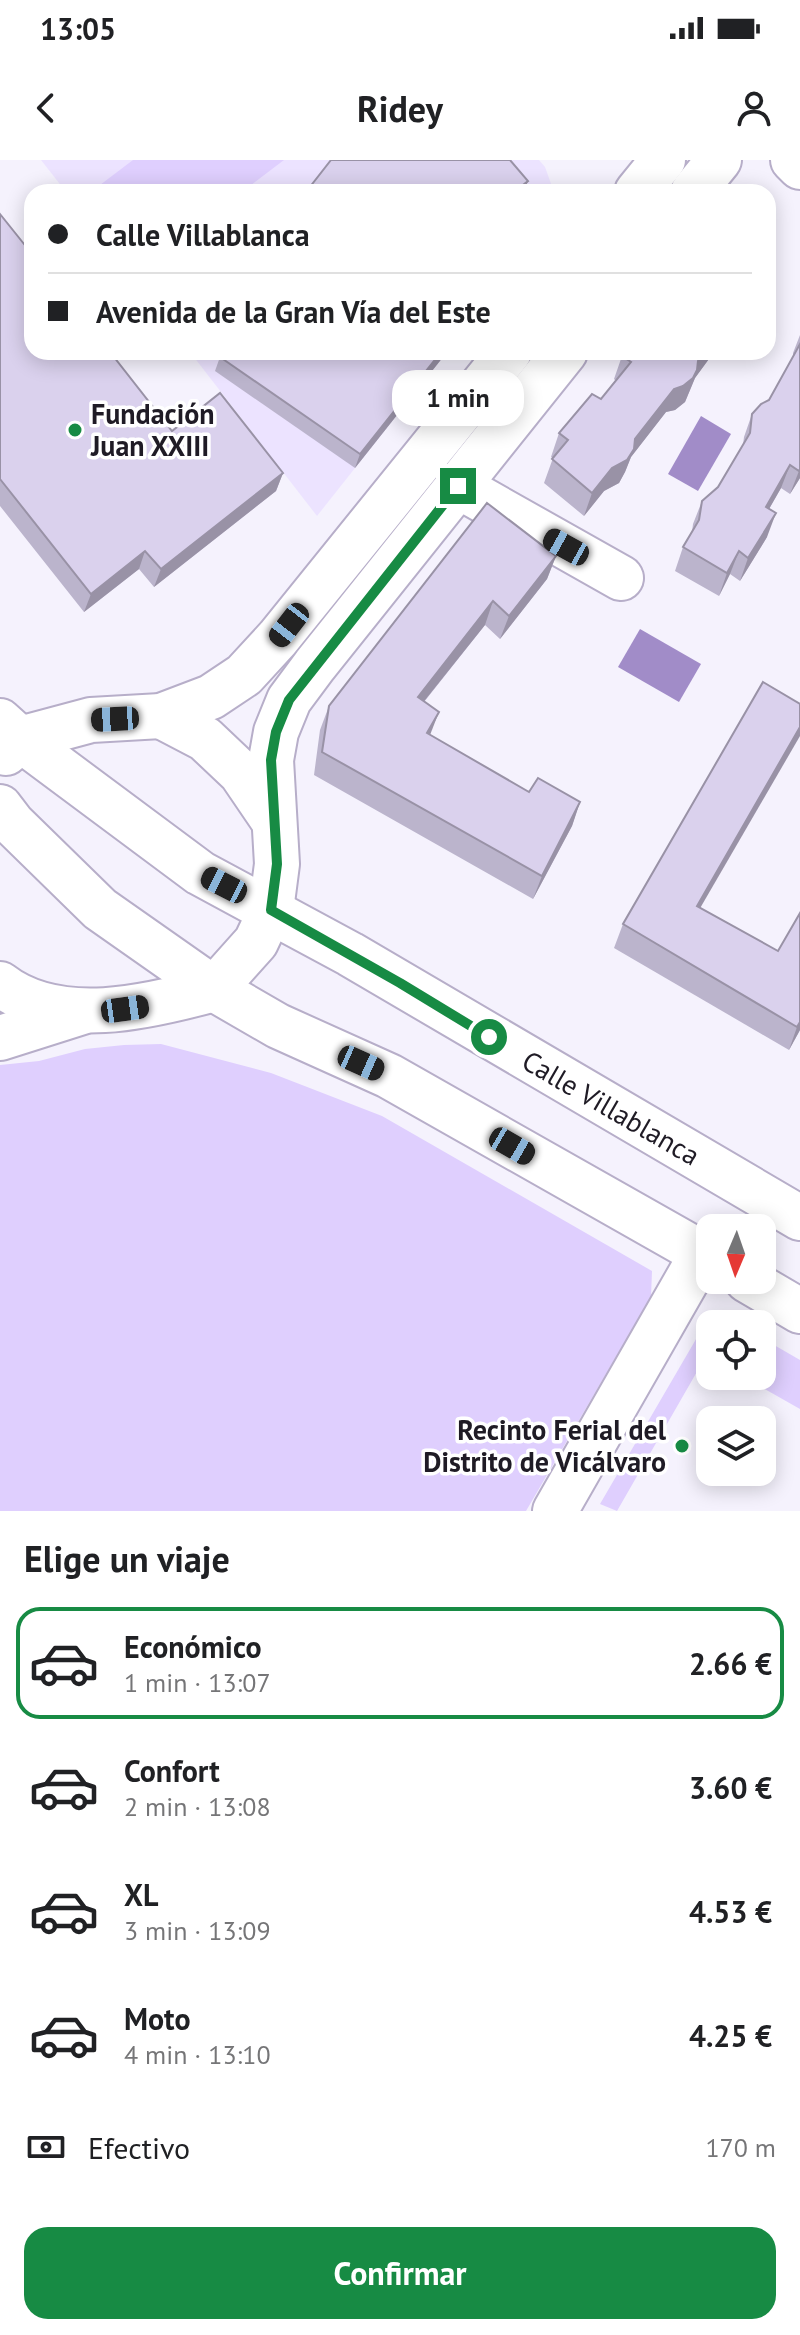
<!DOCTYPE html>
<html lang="es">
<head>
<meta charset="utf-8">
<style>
  :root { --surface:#fff; --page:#f6f6f6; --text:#202124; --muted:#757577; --line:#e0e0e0; --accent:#178b44 }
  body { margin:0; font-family:"PT Sans",sans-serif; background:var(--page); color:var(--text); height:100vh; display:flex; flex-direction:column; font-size:30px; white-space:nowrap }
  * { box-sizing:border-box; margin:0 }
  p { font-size:26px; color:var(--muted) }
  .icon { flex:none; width:44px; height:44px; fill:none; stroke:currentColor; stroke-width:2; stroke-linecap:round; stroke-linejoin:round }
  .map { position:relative; height:1351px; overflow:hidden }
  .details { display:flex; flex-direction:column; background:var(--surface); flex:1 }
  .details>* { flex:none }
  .hud { position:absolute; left:24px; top:24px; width:752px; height:176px; border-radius:24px; box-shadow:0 4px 20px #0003; display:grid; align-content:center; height:176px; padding:0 24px; background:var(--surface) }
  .needle { width:52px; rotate:182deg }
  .buttons { position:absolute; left:696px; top:1054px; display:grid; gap:16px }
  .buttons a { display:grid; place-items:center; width:80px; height:80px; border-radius:16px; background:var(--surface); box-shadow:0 4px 20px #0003; font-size:40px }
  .end { position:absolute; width:36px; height:36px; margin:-18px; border:10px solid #178b44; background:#fff; box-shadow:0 0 0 4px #fff }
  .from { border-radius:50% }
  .bubble { position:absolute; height:56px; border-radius:24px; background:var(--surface); box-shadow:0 4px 20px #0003; font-size:26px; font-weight:700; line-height:56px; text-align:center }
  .car { position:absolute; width:24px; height:48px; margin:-24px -12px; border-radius:10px; box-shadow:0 0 6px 2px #0007; background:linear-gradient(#222 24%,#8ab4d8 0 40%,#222 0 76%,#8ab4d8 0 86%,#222 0) }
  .hud b { display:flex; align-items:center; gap:28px; height:76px; font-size:30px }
  .hud b+b { border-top:2px solid var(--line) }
  .hud i { width:20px; height:20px; background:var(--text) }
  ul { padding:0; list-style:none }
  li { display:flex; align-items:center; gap:24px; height:112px; margin:0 16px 12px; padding:0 8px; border:4px solid transparent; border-radius:24px }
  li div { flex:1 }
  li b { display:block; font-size:30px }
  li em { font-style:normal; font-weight:700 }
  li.active { border-color:var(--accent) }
  li>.icon { width:72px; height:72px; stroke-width:1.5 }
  h2 { padding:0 24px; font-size:36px; line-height:96px }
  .pay { display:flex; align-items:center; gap:20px; height:88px; padding:0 24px; font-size:30px }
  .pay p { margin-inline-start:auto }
  .button { display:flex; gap:16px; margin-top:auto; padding:16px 24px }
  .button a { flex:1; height:92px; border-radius:24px; background:var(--accent); color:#fff; font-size:32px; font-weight:700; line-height:92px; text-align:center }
  .status { display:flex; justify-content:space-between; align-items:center; height:56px; padding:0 40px; background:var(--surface); direction:ltr }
  .status svg { height:22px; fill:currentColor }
  header { display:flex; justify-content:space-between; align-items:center; height:104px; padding:0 24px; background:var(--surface); font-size:36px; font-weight:700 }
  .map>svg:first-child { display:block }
  .built { fill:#ece3ff }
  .green { fill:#dfcffe }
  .water { fill:#a18cc8 }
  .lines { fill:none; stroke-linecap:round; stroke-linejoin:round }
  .minor-casing { stroke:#b7aec9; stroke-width:48 }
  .major-casing { stroke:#b7aec9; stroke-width:48 }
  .minor { stroke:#fff; stroke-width:44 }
  .major { stroke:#fff; stroke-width:44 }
  .wall { fill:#bbb4cc }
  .shaded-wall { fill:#9992a6 }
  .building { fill:#dad1ed; stroke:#9992a6; stroke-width:2 }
  .route { stroke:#178b44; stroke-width:10 }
  .poi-dot { fill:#178b44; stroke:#fff; stroke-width:3 }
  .labels { text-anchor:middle; stroke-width:7; stroke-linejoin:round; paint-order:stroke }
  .poi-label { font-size:28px; font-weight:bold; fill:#1f1b25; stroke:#fff; text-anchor:start }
  .street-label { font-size:28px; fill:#1f1b25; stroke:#fff }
</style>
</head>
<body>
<div class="status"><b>13:05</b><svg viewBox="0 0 49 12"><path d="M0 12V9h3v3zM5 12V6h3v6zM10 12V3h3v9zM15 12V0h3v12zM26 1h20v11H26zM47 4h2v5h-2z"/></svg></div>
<header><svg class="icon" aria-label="back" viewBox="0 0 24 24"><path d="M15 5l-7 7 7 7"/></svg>Ridey<svg class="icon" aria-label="person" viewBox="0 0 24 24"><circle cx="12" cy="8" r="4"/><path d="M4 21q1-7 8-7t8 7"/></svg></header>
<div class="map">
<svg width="800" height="1351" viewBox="0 0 800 1351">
  <rect width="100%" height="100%" fill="#f5f2fd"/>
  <!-- built -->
  <g class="built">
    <path d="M41,0h498l6,7 9,25h-488z"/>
    <path d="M190,192h257l-130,164z"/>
  </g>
  <!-- green -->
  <g class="green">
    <path d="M133,0h151l-42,32h-143l-3,-4z"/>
    <path d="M161,884l110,29 111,43 270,155 -1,26 -125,214h-526v-446l39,-4 46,-12 39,-4z"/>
    <path d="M713,1150l25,14h-28v34l-4,-2 -89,155 -17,-7z"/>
    <path d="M762,1178l38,22v49l-58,-33h20z"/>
  </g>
  <!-- water -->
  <g class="water">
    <path d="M701,256l30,18 -33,57 -30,-17z"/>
    <path d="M640,469l61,35 -22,38 -61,-35z"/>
  </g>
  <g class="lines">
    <defs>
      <g id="minor">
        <path d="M793,0l7,7"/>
        <path d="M458,326l163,92"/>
        <path d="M555,1351l147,-257"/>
      </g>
      <g id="major">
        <path d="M637,32l26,-32"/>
        <path d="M693,32l26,-32"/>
        <path d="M161,556l44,23 36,34 32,47"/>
        <path d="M0,561l20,18 180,134 150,81 450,264"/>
        <path d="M6,593l14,-14 71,-19 70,-4 50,-19 33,-22 34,-37 231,-286"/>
        <path d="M0,647l13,17 87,85 114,80 64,37 111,50 321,182"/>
        <path d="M0,824c58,45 149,23 214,5"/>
        <path d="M214,829l42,-47 15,-32 6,-46 -6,-104 5,-28 13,-32 26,-35 250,-313"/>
        <path d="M0,878l82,-26"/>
        <path d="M747,1120l53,31"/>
      </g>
    </defs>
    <!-- minor casing -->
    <use href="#minor" class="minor-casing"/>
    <!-- major casing -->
    <use href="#major" class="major-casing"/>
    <!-- minor -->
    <use href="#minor" class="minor"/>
    <!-- major -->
    <use href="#major" class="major"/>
  </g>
  <!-- wall -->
  <g class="wall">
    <path d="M0,54l172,217 111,42 -7,18 -122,96 -15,-18 -55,43 -84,-106z"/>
    <path d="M800,175v143l-10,16 -9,-6 -12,21 -2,28 -27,44 -10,-7 -11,22 -44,-25 8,-24 9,-15 1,-8 9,-23 16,-14 25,-42 1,-8 8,-23 17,-14 24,-41v-6z"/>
    <path d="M447,192l-92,116 -140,-97 5,-14z"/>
    <path d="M626,192h88l-19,26 -10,24 -10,8 -9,2 -35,45 -6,15 -6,11 -15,8 -20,25 -40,-33 9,-25 -2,-1 8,-24 42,-34 15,-18 -2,-2 8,-23z"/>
    <path d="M556,396l-9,23 -47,60 -15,-14 -61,77 6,33 99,57 51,10 -8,24 -39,73 -219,-124 6,-45 9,-24z"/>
    <path d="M701,748l99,122 -11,20 -175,-102 9,-24z"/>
  </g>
  <!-- shaded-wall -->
  <g class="shaded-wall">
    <path d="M528,21l-4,11h-10z"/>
    <path d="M441,192h6l-92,116 5,-14z"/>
    <path d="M705,192h9l-19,26 -10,24 -10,8 -9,2 -35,45 -6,15 -6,11 -15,8 -20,25 8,-23 82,-104z"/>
    <path d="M790,305l-9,23 -24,42 9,-23z"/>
    <path d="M800,309v9l-10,16 9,-23z"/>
    <path d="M283,313l-7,18 -122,96 7,-18z"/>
    <path d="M776,353l-9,24 -27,44 8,-23z"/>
    <path d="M145,391l-6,18 -55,43 7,-18z"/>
    <path d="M739,391l-9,23 -11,22 8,-23z"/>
    <path d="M556,396l-9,23 -47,60 9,-23z"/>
    <path d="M493,441l-8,24 -76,95 9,-23z"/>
    <path d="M439,552l-9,23 -3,-2z"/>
    <path d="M800,567v9l-112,193 9,-23z"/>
    <path d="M580,642l-8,24 -39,73 9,-23z"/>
    <path d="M800,862v8l-11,20 8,-23z"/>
  </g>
  <!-- building -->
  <g class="building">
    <path d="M331,0h179l18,21 -14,11h-208z"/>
    <path d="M0,54l32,40v98h78l62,79 48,-38 63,80 -122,96 -16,-18 -54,43 -91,-115z"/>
    <path d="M800,184v125l-1,2 -9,-6 -24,42 10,6 -28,45 -9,-7 -12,22 -44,-26 16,-27 3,-19 16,-14 32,-54 2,-19 9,-10 8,-4z"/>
    <path d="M223,192h218l-81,102 -140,-97z"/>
    <path d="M626,192h79l-7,9 -1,9 -4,8 -10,8 -9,3 -39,50 -1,10 -7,11 -15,8 -20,25 -40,-34 16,-19 -9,-7 33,-39 9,5 30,-37 -9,-6z"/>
    <path d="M487,343l69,53 -47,60 -16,-15 -75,96 21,15 -12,21 102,59 9,-14 42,24 -38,74 -220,-124 7,-46z"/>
    <path d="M763,522l37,22v23l-103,179 81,45 22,-38v109l-3,5 -174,-103z"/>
  </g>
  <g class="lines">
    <!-- route -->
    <path class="route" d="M458,326l-169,214 -13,32 -5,28 6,104 -6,46 129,73 89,54"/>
  </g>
  <!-- markers -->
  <g class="poi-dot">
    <circle cx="75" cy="270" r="8"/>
    <circle cx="682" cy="1286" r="8"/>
  </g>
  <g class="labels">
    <!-- poi labels -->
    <g class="poi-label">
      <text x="91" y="264">Fundación<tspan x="91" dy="32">Juan XXIII</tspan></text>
      <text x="666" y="1280" text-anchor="end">Recinto Ferial del<tspan x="666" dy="32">Distrito de Vicálvaro</tspan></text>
    </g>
    <!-- street labels -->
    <g class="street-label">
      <text transform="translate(611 948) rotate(30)" y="10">Calle Villablanca</text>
    </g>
  </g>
</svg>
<div class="buttons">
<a><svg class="needle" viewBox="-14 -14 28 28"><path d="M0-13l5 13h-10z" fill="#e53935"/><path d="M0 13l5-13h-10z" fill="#757577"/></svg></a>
<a><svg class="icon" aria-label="locate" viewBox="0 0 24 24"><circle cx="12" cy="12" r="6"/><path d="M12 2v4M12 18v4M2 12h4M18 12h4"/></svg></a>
<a><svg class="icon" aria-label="layers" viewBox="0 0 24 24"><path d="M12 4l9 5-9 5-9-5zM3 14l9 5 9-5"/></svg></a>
</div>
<i class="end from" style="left:489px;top:877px"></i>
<i class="end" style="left:458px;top:326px"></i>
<div class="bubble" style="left:392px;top:210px;width:132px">1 min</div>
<i class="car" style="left:566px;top:387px;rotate:299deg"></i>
<i class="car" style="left:289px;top:465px;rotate:218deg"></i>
<i class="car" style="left:115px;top:559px;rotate:267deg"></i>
<i class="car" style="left:224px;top:725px;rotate:297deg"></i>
<i class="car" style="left:125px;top:849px;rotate:82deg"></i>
<i class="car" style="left:361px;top:903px;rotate:114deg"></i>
<i class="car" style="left:512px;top:986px;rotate:120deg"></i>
<div class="hud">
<b><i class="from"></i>Calle Villablanca</b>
<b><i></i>Avenida de la Gran Vía del Este</b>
</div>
</div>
<section class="details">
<h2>Elige un viaje</h2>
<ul>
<li class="active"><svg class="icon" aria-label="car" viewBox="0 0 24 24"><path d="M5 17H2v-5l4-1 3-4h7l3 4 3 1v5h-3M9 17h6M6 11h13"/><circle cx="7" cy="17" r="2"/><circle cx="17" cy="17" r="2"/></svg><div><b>Económico</b><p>1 min · 13:07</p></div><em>2.66 €</em></li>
<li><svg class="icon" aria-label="car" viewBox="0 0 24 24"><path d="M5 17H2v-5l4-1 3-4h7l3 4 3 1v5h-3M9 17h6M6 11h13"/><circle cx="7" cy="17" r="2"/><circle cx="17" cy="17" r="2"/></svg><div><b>Confort</b><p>2 min · 13:08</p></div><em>3.60 €</em></li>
<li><svg class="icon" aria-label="car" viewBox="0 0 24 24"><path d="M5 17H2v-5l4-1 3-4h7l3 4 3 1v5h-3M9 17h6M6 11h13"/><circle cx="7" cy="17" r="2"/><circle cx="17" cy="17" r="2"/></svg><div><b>XL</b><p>3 min · 13:09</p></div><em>4.53 €</em></li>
<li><svg class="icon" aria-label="car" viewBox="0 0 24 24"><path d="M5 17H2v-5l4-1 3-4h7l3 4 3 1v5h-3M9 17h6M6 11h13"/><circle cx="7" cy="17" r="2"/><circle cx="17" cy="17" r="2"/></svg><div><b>Moto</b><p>4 min · 13:10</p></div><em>4.25 €</em></li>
</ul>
<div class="pay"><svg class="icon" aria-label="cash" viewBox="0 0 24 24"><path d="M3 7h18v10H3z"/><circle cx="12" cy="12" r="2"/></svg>Efectivo<p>170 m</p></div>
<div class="button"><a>Confirmar</a></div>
</section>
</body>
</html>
